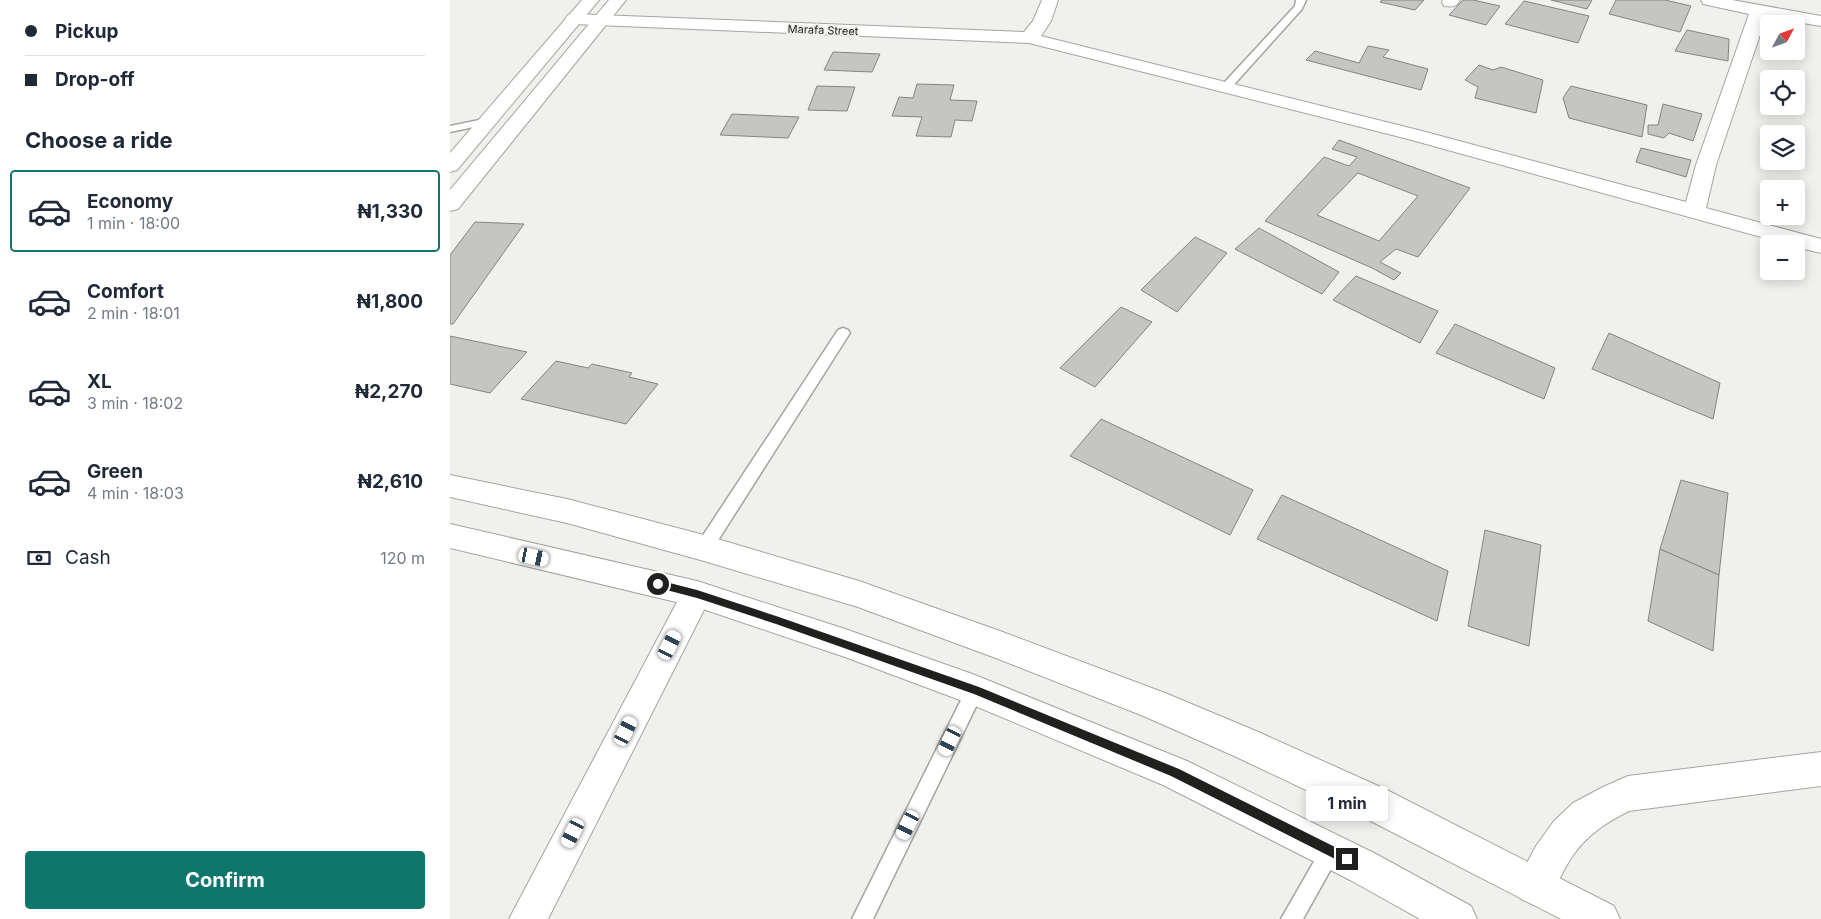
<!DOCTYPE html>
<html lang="en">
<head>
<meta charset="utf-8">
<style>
  :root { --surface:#fff; --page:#f2f2f3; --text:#1f2937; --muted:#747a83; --line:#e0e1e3; --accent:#0f766e }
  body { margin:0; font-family:Inter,sans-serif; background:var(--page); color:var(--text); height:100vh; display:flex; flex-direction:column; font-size:19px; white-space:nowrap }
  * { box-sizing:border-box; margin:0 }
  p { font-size:16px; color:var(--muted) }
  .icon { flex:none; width:28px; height:28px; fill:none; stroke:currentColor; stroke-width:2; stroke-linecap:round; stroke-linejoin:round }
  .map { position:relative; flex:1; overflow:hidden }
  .panel { display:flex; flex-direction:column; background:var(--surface); width:450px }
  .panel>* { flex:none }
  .top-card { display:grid; align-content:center; height:110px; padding:0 25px; background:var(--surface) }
  .needle { width:32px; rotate:49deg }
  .tools { position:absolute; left:1310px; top:15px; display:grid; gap:10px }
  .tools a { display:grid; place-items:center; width:45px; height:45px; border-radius:5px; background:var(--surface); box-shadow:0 2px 12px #0003; font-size:25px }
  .end { position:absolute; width:22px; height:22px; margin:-11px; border:6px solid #20211f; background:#fff; box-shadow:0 0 0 2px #fff }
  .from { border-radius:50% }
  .bubble { position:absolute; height:35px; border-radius:5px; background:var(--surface); box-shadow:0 2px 12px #0003; font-size:16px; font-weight:700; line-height:35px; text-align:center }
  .car { position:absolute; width:15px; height:30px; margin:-15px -8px; border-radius:6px; box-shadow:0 0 4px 1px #0007; background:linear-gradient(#fff 24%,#345 0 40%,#fff 0 76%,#345 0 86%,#fff 0) }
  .top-card b { display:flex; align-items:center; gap:18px; height:48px; font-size:19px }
  .top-card b+b { border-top:1px solid var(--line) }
  .top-card i { width:12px; height:12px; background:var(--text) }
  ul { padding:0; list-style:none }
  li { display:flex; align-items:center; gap:15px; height:82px; margin:0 10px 8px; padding:0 15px; border:2px solid transparent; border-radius:5px }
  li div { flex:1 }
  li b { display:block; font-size:19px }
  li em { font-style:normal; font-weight:700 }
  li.on { border-color:var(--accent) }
  li>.icon { width:45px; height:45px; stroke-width:1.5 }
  h2 { padding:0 25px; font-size:22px; line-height:60px }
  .pay { display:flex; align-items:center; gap:12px; height:55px; padding:0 25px; font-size:19px }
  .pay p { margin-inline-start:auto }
  .button { display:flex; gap:10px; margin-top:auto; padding:10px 25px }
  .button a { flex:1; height:58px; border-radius:5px; background:var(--accent); color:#fff; font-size:20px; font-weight:700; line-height:58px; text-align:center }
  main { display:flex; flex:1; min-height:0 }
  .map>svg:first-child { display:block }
  .building { fill:#c5c5c1; stroke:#848580; fill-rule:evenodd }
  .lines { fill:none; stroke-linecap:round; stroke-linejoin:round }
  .service-casing { stroke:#a4a4a0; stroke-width:3 }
  .minor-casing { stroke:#a4a4a0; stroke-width:2 }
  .secondary-casing { stroke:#a4a4a0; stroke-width:2 }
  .primary-casing { stroke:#a4a4a0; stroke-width:2 }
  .service { fill:#fff; fill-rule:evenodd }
  .minor { fill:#fff; fill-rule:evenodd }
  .secondary { fill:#fff; fill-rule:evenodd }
  .primary { fill:#fff; fill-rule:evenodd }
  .route { fill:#20211f }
  .labels { text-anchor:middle; stroke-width:4; stroke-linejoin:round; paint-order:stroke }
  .far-street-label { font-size:11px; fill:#20211f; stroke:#f0f1ec }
</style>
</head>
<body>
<main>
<section class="panel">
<div class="top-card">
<b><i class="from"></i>Pickup</b>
<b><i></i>Drop-off</b>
</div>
<h2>Choose a ride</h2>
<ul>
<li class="on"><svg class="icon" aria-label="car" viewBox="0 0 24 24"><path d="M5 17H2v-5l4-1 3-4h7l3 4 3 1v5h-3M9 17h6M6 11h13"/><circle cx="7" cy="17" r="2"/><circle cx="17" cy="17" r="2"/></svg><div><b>Economy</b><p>1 min · 18:00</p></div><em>₦1,330</em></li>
<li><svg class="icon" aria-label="car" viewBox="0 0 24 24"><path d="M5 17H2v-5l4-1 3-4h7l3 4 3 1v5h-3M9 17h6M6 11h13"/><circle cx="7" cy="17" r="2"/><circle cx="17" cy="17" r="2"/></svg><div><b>Comfort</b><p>2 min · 18:01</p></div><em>₦1,800</em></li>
<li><svg class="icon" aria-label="car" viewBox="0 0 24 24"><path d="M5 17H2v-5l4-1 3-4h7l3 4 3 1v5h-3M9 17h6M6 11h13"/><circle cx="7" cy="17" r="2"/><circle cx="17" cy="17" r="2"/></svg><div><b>XL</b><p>3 min · 18:02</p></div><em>₦2,270</em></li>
<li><svg class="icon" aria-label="car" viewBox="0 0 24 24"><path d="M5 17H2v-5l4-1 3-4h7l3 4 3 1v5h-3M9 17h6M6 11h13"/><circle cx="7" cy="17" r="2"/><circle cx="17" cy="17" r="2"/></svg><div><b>Green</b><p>4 min · 18:03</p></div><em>₦2,610</em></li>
</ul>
<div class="pay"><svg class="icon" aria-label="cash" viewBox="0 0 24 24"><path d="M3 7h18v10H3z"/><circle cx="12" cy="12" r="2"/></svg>Cash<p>120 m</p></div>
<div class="button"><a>Confirm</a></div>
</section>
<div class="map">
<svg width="1371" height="919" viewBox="0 0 1371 919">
  <rect width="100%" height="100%" fill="#f0f1ec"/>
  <!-- building -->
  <g class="building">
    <path d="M932,0h42l-9,10 -35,-8z"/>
    <path d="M1013,0h10l27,6 -14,19 -37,-10z"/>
    <path d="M1101,0h41l-5,9z"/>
    <path d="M1166,0h49l26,6 -11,26 -71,-18z"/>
    <path d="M1074,1l65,15 -11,27 -73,-19z"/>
    <path d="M1237,30l42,9 -1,22 -53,-10z"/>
    <path d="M918,46l21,4 -6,7 45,12 -7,21 -115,-30 9,-9 44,12z"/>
    <path d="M383,52l47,2 -8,18 -48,-2z"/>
    <path d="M1029,65l14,5 8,-3 42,13 -7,33 -61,-15 3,-11 -13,-7z"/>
    <path d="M467,84l37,1 -4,15 27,1 -5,20 -17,-1 -4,17 -35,-1 6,-19 -30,-1 7,-19 14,1z"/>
    <path d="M367,86l38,1 -8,24 -39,-1z"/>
    <path d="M1121,86l76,19 -5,32 -73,-19 -6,-20z"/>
    <path d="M1213,104l39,10 -9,27 -24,-8 -5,5 -16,-4v-9h10z"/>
    <path d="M282,114l67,3 -11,21 -68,-3z"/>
    <path d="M889,140l131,48 -52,69 -22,-8 -16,13 21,11 -7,7 -22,-12 -107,-47 59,-64 25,9 8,-9 -25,-8zM908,173l60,23 -39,45 -62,-26z"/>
    <path d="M1191,148l50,12 -5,17 -50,-15z"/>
    <path d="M25,222l49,2 -71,100h-3v-69z"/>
    <path d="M809,228l80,44 -17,22 -87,-45z"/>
    <path d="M745,237l32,16 -50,59 -36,-22z"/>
    <path d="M906,276l82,35 -18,32 -87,-43z"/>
    <path d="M671,307l31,15 -57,65 -35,-19z"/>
    <path d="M1005,324l100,44 -11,31 -108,-46z"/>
    <path d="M1159,333l111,50 -7,36 -121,-50z"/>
    <path d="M0,336l77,16 -37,41 -40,-9z"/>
    <path d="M106,361l32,7 4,-4 40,9 -3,4 29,7 -32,40 -105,-25z"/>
    <path d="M651,419l152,71 -23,45 -160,-79z"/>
    <path d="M1231,480l47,13 -9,82 -59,-26z"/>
    <path d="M832,495l166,76 -11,50 -180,-82z"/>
    <path d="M1035,530l56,15 -12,101 -61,-20z"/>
    <path d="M1210,549l59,26 -6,76 -65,-30z"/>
  </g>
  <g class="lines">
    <defs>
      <g id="service">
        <path d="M846,0h10l-4,9 -72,80h-8l-1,-2 1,-2 73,-79z"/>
        <path d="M39,118l4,1 1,2 -1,2 -43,9v-6z"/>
        <path d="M393,328l5,2 2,3 -2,3 -138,217 -6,2 -6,-2 -2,-5 2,-5 140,-213z"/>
        <path d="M525,682l6,2 3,6 -111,229h-21l117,-235z"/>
        <path d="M881,841l7,3 3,7 -38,68h-22l43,-75z"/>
      </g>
      <g id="minor">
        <path d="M592,0h16l-7,21 -10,15 381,95 264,71 10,-37 53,-151 -46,-10 -2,-4h31l89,16v10l-55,-9 -50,148 -10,43 115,31v14l-25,-6v-3h-10l-378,-105 -379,-96 -455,-19 -6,-1 -3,-4 3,-4 6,-1 450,18 9,-11z"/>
        <path d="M993,0h17c-4,7 -8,7 -16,6l-2,-4z"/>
        <path d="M247,581l11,4 4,9 -164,325h-39l177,-334z"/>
        <path d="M1371,752v34l-192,25c-22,11 -41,23 -55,43 -10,13 -17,33 -26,44 -3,3 -10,5 -14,7l-13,-6 -6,-13 21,-40 18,-25 19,-18 30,-16 25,-11z"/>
      </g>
      <g id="secondary">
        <path d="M132,0h17l-142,170 -7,2v-19z"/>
        <path d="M159,0h17l-168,209 -8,2v-21z"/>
      </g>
      <g id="primary">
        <path d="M0,475l117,24 137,36 155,46 141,50 165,62 91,38 129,58 229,117 6,13h-59l-202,-104 -127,-60 -91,-40 -148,-58 -135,-50 -154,-46 -137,-38 -117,-26z"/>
        <path d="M0,524l247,57 148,48 130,46 212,86 189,93 95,52 6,13h-57l-70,-39 -187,-95 -195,-82 -123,-46 -148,-50 -247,-59z"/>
      </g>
    </defs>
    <!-- service casing -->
    <use href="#service" class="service-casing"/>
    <!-- minor casing -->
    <use href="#minor" class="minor-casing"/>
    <!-- secondary casing -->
    <use href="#secondary" class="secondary-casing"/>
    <!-- primary casing -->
    <use href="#primary" class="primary-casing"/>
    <!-- service -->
    <use href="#service" class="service"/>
    <!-- minor -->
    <use href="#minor" class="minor"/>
    <!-- secondary -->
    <use href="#secondary" class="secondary"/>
    <!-- primary -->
    <use href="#primary" class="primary"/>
  </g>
  <!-- route -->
  <path class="route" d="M208,580l39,10 79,26 203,71 200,82 172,86 1,4 -1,4 -4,1 -4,-1 -172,-87 -197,-82 -198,-70 -79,-26 -42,-11 -1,-3z"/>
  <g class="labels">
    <!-- far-street labels -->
    <g class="far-street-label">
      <text transform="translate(373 30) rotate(2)" y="4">Marafa Street</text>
    </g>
  </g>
</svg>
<div class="tools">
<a><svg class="needle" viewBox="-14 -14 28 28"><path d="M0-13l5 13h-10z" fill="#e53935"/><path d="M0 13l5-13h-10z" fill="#747a83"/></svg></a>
<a><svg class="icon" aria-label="locate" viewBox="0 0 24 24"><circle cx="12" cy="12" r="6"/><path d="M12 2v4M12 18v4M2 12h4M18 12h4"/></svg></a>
<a><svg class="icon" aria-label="layers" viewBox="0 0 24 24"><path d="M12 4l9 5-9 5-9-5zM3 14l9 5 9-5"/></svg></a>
<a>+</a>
<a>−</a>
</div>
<i class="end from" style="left:208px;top:584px"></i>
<i class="end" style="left:897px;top:859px"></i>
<div class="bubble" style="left:856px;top:786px;width:82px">1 min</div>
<i class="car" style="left:84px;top:557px;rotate:102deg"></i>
<i class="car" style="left:220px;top:645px;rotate:27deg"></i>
<i class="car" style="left:176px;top:731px;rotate:27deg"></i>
<i class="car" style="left:500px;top:741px;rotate:206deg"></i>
<i class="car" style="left:458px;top:825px;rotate:207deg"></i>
<i class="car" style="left:123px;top:833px;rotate:207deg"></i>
</div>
</main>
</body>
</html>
